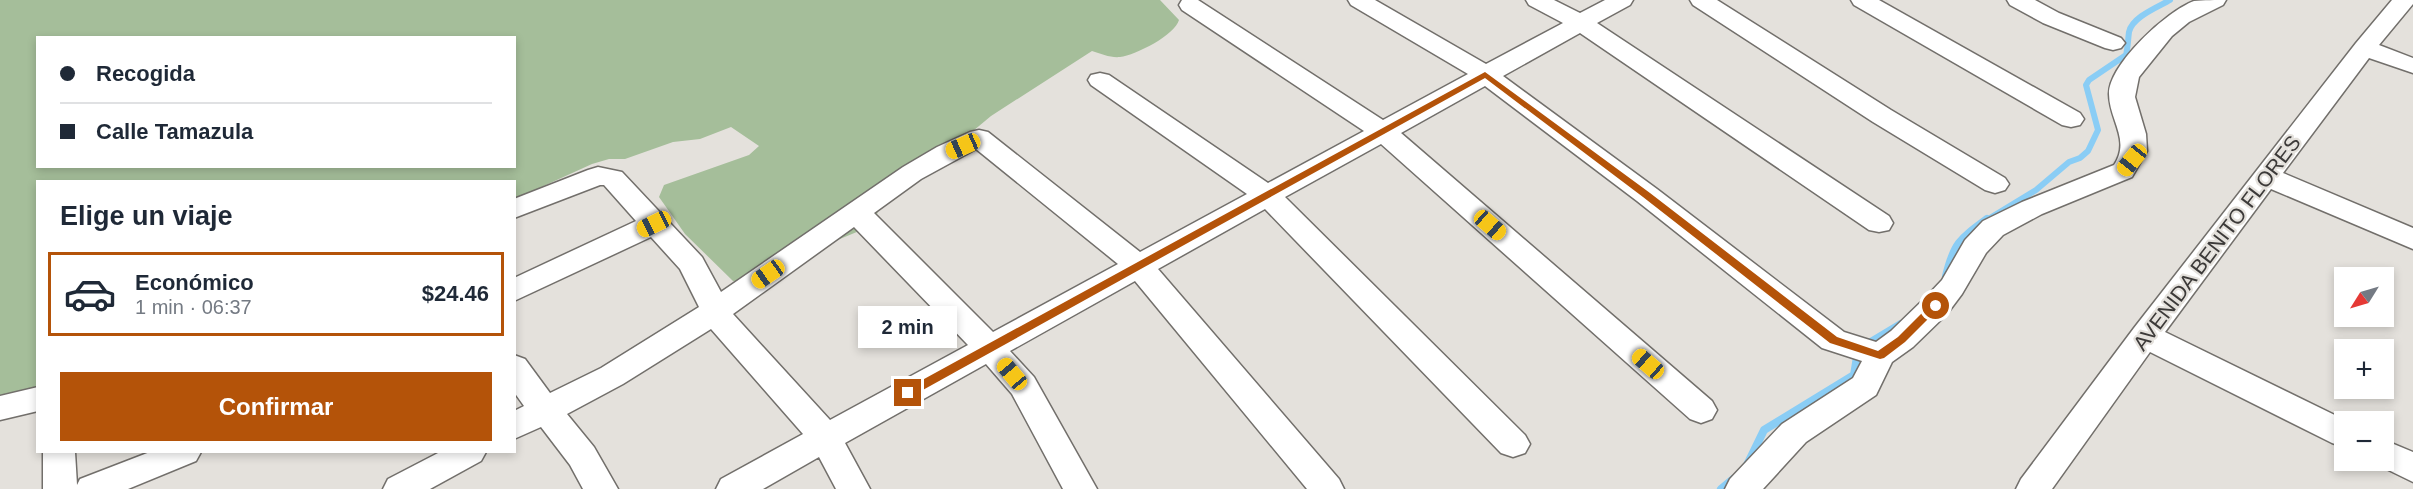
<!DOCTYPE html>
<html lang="es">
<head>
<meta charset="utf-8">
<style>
  :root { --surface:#fff; --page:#f2f2f3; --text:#1f2937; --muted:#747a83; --line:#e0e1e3; --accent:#b45309 }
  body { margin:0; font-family:Helvetica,sans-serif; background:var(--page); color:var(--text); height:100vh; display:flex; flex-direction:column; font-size:22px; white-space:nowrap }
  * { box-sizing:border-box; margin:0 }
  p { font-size:20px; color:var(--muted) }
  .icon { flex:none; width:33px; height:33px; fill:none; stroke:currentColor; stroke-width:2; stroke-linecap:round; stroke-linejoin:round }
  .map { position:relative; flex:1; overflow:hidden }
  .details { position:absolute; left:36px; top:180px; width:480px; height:273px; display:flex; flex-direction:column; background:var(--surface); border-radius:0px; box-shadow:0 3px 9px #0003 }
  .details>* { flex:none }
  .top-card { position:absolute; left:36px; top:36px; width:480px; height:132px; border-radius:0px; box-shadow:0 3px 9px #0003; display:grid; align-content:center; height:132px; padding:0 24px; background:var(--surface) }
  .needle { width:39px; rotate:233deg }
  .controls { position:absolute; left:2334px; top:267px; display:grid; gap:12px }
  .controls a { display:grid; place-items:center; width:60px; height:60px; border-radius:0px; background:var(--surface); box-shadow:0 3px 9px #0003; font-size:30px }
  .end { position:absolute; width:27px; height:27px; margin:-14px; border:8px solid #b45309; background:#fff; box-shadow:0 0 0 3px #fff }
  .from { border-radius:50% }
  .bubble { position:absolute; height:42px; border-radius:0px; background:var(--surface); box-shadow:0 3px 9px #0003; font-size:20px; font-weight:700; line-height:42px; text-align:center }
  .car { position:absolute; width:18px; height:36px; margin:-18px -9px; border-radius:8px; box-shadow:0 0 4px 2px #0007; background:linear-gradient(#f5c518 24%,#345 0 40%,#f5c518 0 76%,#345 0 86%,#f5c518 0) }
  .top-card b { display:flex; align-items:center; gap:21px; height:57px; font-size:22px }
  .top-card b+b { border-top:2px solid var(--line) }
  .top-card i { width:15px; height:15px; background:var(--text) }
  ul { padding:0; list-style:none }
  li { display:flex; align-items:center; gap:18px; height:84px; margin:0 12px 9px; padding:0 12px; border:3px solid var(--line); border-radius:0px }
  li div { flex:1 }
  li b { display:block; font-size:22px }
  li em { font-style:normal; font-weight:700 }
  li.current { border-color:var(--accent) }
  li>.icon { width:54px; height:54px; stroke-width:1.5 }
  h2 { padding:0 24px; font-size:27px; line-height:72px }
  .button { display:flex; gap:12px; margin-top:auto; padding:12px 24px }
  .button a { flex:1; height:69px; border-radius:0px; background:var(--accent); color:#fff; font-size:24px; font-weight:700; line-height:69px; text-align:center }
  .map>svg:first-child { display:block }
  .green { fill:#a5be9a; fill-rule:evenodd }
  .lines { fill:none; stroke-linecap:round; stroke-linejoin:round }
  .stream-far1 { stroke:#8acdf5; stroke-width:6 }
  .stream { stroke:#8acdf5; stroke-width:8 }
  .minor-casing { stroke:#726f6b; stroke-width:3 }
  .minor { fill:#fff; fill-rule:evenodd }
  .route { fill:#b45309 }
  .labels { text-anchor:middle; stroke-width:4.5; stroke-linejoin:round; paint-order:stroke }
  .street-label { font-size:21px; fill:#3c3a39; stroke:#e4e1dc }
</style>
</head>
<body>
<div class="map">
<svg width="2413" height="489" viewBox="0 0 2413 489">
  <rect width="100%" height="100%" fill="#e4e1dc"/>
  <!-- green -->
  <path class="green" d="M0,0h1160l19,20c-4,15 -43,35 -59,37 -9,1 -19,-3 -28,-6l-101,65 -30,25 -77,56 -9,22 -11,10 -41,17 -53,42 -23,-1 -14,-6 -48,-47 -26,-37 5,-12 85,-30 10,-9 -28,-19 -31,12 -27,3 -48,17h-16l-17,5 -77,35 -1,-17h-476l-1,205 -37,8zM38,38h476v128h-476z"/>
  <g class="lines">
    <!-- stream-far1 -->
    <path class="stream-far1" d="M1985,221l51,-31 33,-28 11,-4 8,-7 10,-21 -12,-45 3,-5 37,-25c2,-8 2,-16 3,-23 3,-15 29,-25 41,-32"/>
    <!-- stream -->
    <g class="stream">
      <path d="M1946,276c8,-33 14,-37 41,-57"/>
      <path d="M1866,345l35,-21"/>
      <path d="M1747,465l17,-35 90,-55 4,-24"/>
      <path d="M1721,489l12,-10"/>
    </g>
    <defs>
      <g id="minor">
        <path d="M1182,0h16l185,120 85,-46 -117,-69 -3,-5h27l111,64 77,-41 -34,-18 -3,-5h28l26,13 25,-13h28l-3,5 -33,18 292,193 4,7 -4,7 -10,2 -10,-2 -289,-197 -77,43 154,113 187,143 32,10 15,-11 34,-33 17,-18 23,-40 18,-19 39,-19 92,-37c17,-25 -5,-45 -5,-71 0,-30 58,-83 85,-93 9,-1 23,-1 32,-1l-3,5 -34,17 -17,14 -33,41 -4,20 11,37 1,17 -15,26 -90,37 -39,21 -17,18 -24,41 -15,20 -34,33 -21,15 -16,33 -70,47 -43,47h-38l5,-10 52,-55 71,-46 9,-17 -40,-13 -185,-147 -152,-115 -84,47 311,268 5,9 -5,9 -11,4 -11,-4 -309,-275 -96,53 240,238 5,9 -5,9 -12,4 -12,-4 -236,-244 -107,60 181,210 5,10h-37l-172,-208 -125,70 24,26 63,112h-34l-51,-95 -26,-30 -141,79 25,46h-34l-17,-32 -56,32h-47l5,-10 82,-45 -92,-105 -88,55 -56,30 27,33 24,42h-35l-13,-24 -29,-38 -27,12v-28l10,-5 -10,-14v-37l11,4 25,34 51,-25 98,-61 -19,-38 -29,-32 -137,64v-23l122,-57 -32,-36h-4l-86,33v-19l74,-29 10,-3 24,5 80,85 19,35 182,-125 34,-20 33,-15 9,-2 9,2 152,120 107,-58 -156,-109 -3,-5 3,-5 9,-2 9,2 159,108 96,-52 -182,-121 -3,-5zM976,149l142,115 -125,68 -119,-119 47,-34zM854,227l114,118 -138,75 -97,-106z"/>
        <path d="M1690,0h27l174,110 114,68 4,6 -4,6 -10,3 -10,-3 -112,-68 -180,-117z"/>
        <path d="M1851,0h28l201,113 4,6 -4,6 -9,2 -9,-2 -208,-120z"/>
        <path d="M2007,0h28l24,13 62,25 4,5 -4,5 -8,2 -8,-2 -62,-25 -33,-18z"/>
        <path d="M2392,0h21v4l-34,41 34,13v15l-44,-15 -86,115 130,55v21l-142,-60 -106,143 184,90h-5v25l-12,-4 -182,-91 -98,137h-36l5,-10 113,-151 222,-285z"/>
        <path d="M38,387v24l-38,9v-24z"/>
        <path d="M2384,440l29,12v30l-41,-20 -1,-2h13z"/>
        <path d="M43,452h32l2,33 3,-6 70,-27h51l-5,9 -68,28h-85z"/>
        <path d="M440,452h46l-5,9 -51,28h-47l5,-10z"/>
      </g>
    </defs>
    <!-- minor casing -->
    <use href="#minor" class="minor-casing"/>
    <!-- minor -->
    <use href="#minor" class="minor"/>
  </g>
  <!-- route -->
  <path class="route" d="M1485,72l165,121 187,144 41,14 20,-14 34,-34h8l1,3 -36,36 -21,16 -4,1 -50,-16 -187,-146 -158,-119 -573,318h-8v-6z"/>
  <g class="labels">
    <!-- street labels -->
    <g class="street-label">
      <text transform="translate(2217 243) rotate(-53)" y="7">AVENIDA BENITO FLORES</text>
    </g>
  </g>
</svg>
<div class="controls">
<a><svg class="needle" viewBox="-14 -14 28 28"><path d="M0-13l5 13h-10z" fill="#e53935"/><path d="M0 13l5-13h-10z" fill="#747a83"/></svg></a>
<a>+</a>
<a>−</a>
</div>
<i class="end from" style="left:1936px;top:306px"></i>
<i class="end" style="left:908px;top:393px"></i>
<div class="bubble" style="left:858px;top:306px;width:99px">2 min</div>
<i class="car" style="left:963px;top:146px;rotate:246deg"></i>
<i class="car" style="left:2132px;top:160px;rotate:219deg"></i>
<i class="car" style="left:654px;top:224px;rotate:244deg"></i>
<i class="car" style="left:1490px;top:225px;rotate:131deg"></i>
<i class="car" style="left:768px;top:274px;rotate:235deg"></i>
<i class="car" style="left:1648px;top:364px;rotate:311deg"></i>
<i class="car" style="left:1012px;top:374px;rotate:320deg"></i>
<div class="top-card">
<b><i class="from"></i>Recogida</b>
<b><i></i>Calle Tamazula</b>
</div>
<section class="details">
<h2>Elige un viaje</h2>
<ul>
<li class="current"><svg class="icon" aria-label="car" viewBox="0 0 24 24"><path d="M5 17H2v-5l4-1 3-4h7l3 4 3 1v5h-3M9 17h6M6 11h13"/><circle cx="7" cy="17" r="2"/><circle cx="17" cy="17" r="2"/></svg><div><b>Económico</b><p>1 min · 06:37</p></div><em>$24.46</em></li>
</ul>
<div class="button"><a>Confirmar</a></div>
</section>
</div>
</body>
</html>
